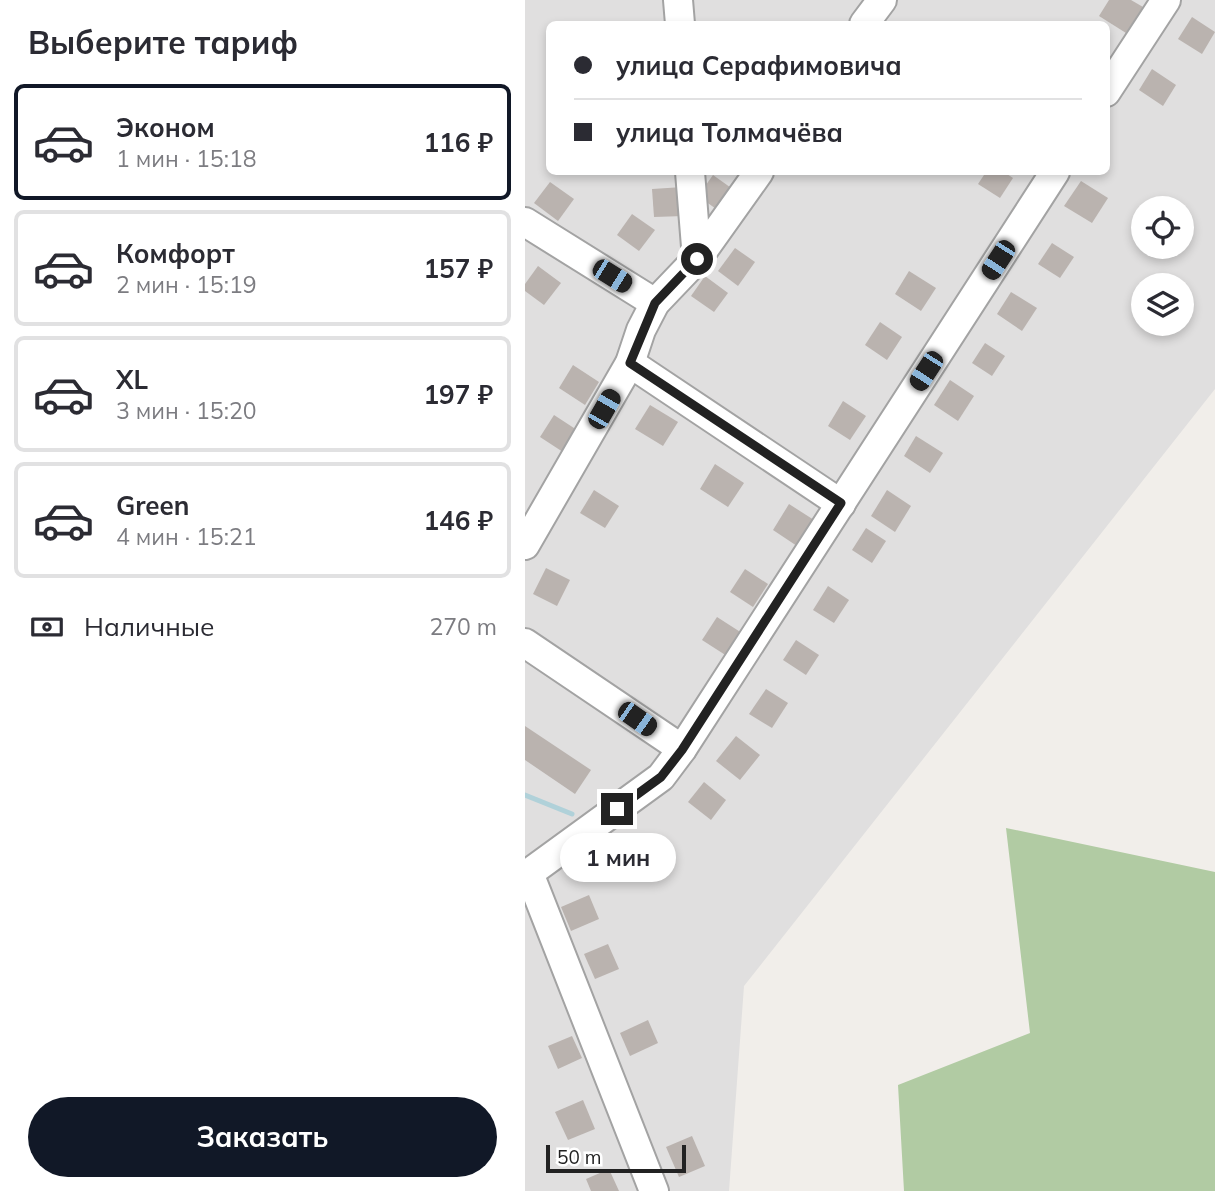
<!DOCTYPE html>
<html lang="ru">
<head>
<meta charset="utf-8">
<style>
  :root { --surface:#fff; --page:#f7f7f7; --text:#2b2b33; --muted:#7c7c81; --line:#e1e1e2; --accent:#111827 }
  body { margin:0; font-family:Mulish,sans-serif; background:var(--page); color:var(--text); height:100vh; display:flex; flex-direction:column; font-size:26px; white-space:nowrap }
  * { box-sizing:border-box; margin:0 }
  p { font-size:23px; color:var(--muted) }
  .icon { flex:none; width:38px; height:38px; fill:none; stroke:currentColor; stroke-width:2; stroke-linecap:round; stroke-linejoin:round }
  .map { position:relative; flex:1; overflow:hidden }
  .sheet { display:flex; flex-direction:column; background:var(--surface); width:525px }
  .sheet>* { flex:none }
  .banner { position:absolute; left:21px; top:21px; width:564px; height:154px; border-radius:10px; box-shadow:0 4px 10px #0003; display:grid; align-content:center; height:154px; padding:0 28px; background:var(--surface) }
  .fabs { position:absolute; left:606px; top:196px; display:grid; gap:14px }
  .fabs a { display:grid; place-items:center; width:63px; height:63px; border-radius:50%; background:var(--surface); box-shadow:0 4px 10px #0003; font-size:35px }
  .scale { position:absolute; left:21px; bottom:18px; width:140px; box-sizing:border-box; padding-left:7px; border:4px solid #222; border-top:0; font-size:19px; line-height:24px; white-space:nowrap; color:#222; -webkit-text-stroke:5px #fff; paint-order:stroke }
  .end { position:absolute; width:32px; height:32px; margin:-16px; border:9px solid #222; background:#fff; box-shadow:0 0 0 4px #fff }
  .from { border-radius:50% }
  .bubble { position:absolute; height:49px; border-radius:24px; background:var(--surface); box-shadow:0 4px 10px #0003; font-size:23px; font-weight:700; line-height:49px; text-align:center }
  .car { position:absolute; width:21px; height:42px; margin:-21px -10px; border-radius:9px; box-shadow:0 0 5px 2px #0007; background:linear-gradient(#222 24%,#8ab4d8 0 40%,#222 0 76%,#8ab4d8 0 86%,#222 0) }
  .banner b { display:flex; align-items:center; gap:24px; height:66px; font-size:26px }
  .banner b+b { border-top:2px solid var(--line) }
  .banner i { width:18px; height:18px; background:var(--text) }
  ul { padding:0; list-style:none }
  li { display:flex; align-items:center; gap:21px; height:116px; margin:0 14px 10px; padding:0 14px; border:4px solid var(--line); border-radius:10px }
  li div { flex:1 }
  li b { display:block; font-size:26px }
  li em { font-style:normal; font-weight:700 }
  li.selected { border-color:var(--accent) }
  li>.icon { width:63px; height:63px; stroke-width:1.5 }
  h2 { padding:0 28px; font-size:32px; line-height:84px }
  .pay { display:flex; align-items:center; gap:18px; height:77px; padding:0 28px; font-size:26px }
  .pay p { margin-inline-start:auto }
  .button { display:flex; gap:14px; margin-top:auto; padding:14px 28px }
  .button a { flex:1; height:80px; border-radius:42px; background:var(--accent); color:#fff; font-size:28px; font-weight:700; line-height:80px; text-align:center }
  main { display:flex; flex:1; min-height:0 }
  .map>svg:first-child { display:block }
  .residential { fill:#e0dfdf; fill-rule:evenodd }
  .forest { fill:#b1cba3 }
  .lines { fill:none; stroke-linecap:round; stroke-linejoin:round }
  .stream { stroke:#b0d1d9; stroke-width:5 }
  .building { fill:#bab3af }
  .minor-casing { stroke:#a3a3a3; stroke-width:32 }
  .minor { stroke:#fff; stroke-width:28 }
  .route { stroke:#222; stroke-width:9 }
</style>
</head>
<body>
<main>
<section class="sheet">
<h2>Выберите тариф</h2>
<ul>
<li class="selected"><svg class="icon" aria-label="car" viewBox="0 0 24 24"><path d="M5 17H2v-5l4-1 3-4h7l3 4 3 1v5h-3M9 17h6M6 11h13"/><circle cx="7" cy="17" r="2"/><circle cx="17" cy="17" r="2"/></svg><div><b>Эконом</b><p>1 мин · 15:18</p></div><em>116 ₽</em></li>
<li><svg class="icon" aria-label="car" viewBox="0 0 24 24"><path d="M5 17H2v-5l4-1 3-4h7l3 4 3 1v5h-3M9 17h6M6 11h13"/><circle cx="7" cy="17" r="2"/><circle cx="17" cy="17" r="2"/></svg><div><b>Комфорт</b><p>2 мин · 15:19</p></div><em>157 ₽</em></li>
<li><svg class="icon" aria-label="car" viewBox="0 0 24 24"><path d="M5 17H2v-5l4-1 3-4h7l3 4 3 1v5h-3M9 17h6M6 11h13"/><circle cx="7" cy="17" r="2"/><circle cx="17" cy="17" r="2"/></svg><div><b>XL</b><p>3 мин · 15:20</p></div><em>197 ₽</em></li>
<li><svg class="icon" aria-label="car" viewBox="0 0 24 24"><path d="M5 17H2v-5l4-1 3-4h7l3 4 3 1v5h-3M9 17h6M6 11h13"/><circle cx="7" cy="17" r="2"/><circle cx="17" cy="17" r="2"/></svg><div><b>Green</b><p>4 мин · 15:21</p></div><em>146 ₽</em></li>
</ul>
<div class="pay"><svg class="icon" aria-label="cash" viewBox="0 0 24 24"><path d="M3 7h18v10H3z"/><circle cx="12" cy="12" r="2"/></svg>Наличные<p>270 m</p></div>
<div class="button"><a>Заказать</a></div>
</section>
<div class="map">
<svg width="690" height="1191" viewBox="0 0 690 1191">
  <rect width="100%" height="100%" fill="#f1eeea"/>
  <!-- residential -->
  <path class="residential" d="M0,0h690v389l-471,597 -15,205h-204zM24,24h557v148h-557zM618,208h38v39h-38zM618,285h38v39h-38z"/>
  <!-- forest -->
  <path class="forest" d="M481,828l209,44v319h-311l-6,-106 132,-52z"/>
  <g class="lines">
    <!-- stream -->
    <path class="stream" d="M0,795l47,19"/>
  </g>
  <!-- building -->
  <g class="building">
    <path d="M584,0h22l12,7 -17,26 -27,-17z"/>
    <path d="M667,17l23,15 -13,22 -24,-15z"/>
    <path d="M627,69l24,16 -13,21 -24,-16z"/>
    <path d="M461,172h18l9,6 -13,20 -22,-14z"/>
    <path d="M188,175l21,15 -15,21 -21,-15z"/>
    <path d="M556,181l27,17 -16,25 -28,-17z"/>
    <path d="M25,182l24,17 -16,22 -24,-18z"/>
    <path d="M158,187l1,29 -30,1 -2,-28z"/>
    <path d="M107,214l23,16 -16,21 -22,-16z"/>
    <path d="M527,243l22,14 -14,21 -22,-14z"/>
    <path d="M210,248l20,14 -17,24 -20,-15z"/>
    <path d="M13,266l23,17 -17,22 -19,-14v-7z"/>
    <path d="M384,271l27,17 -15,23 -26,-17z"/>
    <path d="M180,276l23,17 -14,19 -23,-16z"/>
    <path d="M486,292l26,16 -15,23 -25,-17z"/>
    <path d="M355,322l22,15 -15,23 -22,-15z"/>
    <path d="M460,343l20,13 -13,20 -20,-13z"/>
    <path d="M48,365l26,17 -14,23 -26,-17z"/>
    <path d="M425,380l24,16 -16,25 -24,-16z"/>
    <path d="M318,401l23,15 -16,24 -22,-14z"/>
    <path d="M125,405l28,17 -15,24 -28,-17z"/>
    <path d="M29,415l23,15 -14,22 -23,-15z"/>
    <path d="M391,436l27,17 -13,20 -26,-17z"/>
    <path d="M190,464l29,19 -16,24 -28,-18z"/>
    <path d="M69,490l25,16 -14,22 -25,-15z"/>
    <path d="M362,490l24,16 -16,26 -24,-16z"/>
    <path d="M264,504l25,16 -17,26 -24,-16z"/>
    <path d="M341,528l20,13 -14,22 -20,-13z"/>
    <path d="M21,568l24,12 -13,26 -24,-12z"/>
    <path d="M220,569l23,15 -15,23 -23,-15z"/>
    <path d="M303,586l21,14 -15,23 -21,-13z"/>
    <path d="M192,617l28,18 -15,23 -28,-18z"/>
    <path d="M271,640l23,15 -13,20 -23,-15z"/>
    <path d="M241,689l22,14 -16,25 -23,-14z"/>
    <path d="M0,726l66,44 -16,24 -50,-34z"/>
    <path d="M211,736l24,19 -20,25 -24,-19z"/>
    <path d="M179,782l22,18 -15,20 -23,-18z"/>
    <path d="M64,895l10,24 -28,12 -10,-24z"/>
    <path d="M83,944l11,25 -24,10 -11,-25z"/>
    <path d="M123,1020l10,23 -28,13 -10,-23z"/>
    <path d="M47,1036l10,22 -24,11 -10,-23z"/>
    <path d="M58,1100l12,29 -27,11 -13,-28z"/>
    <path d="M167,1136l13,30 -26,11 -13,-30z"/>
    <path d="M84,1169l10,22h-28l-5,-12z"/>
  </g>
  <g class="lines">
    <defs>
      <g id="minor">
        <path d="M153,0l2,24"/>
        <path d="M339,24l18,-24"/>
        <path d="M581,92l60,-92"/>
        <path d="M165,172l7,87"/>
        <path d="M0,222l130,81"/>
        <path d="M105,363l211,141"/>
        <path d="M0,545l105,-182 11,-33 14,-27 42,-44 62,-87"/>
        <path d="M0,643l157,106"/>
        <path d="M4,873l125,318"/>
        <path d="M0,876l136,-99 21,-28 373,-577"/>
      </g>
    </defs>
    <!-- minor casing -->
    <use href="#minor" class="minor-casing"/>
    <!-- minor -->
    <use href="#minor" class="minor"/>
  </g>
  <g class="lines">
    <!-- route -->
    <path class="route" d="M92,809l44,-32 21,-27 159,-247 -211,-140 25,-60 42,-44"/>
  </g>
</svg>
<div class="fabs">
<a><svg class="icon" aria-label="locate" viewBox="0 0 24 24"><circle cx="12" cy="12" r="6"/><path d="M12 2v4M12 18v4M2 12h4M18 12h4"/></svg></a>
<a><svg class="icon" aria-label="layers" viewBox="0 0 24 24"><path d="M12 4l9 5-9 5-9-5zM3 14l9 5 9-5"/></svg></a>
</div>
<div class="scale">50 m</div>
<i class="end from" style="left:172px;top:259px"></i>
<i class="end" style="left:92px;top:809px"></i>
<div class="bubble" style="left:35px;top:833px;width:116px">1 мин</div>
<i class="car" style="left:473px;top:260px;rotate:213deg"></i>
<i class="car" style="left:87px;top:276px;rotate:122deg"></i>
<i class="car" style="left:401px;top:371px;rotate:213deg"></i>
<i class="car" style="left:79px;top:409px;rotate:30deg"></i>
<i class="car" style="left:112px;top:719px;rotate:125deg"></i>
<div class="banner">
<b><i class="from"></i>улица Серафимовича</b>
<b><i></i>улица Толмачёва</b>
</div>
</div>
</main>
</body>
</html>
